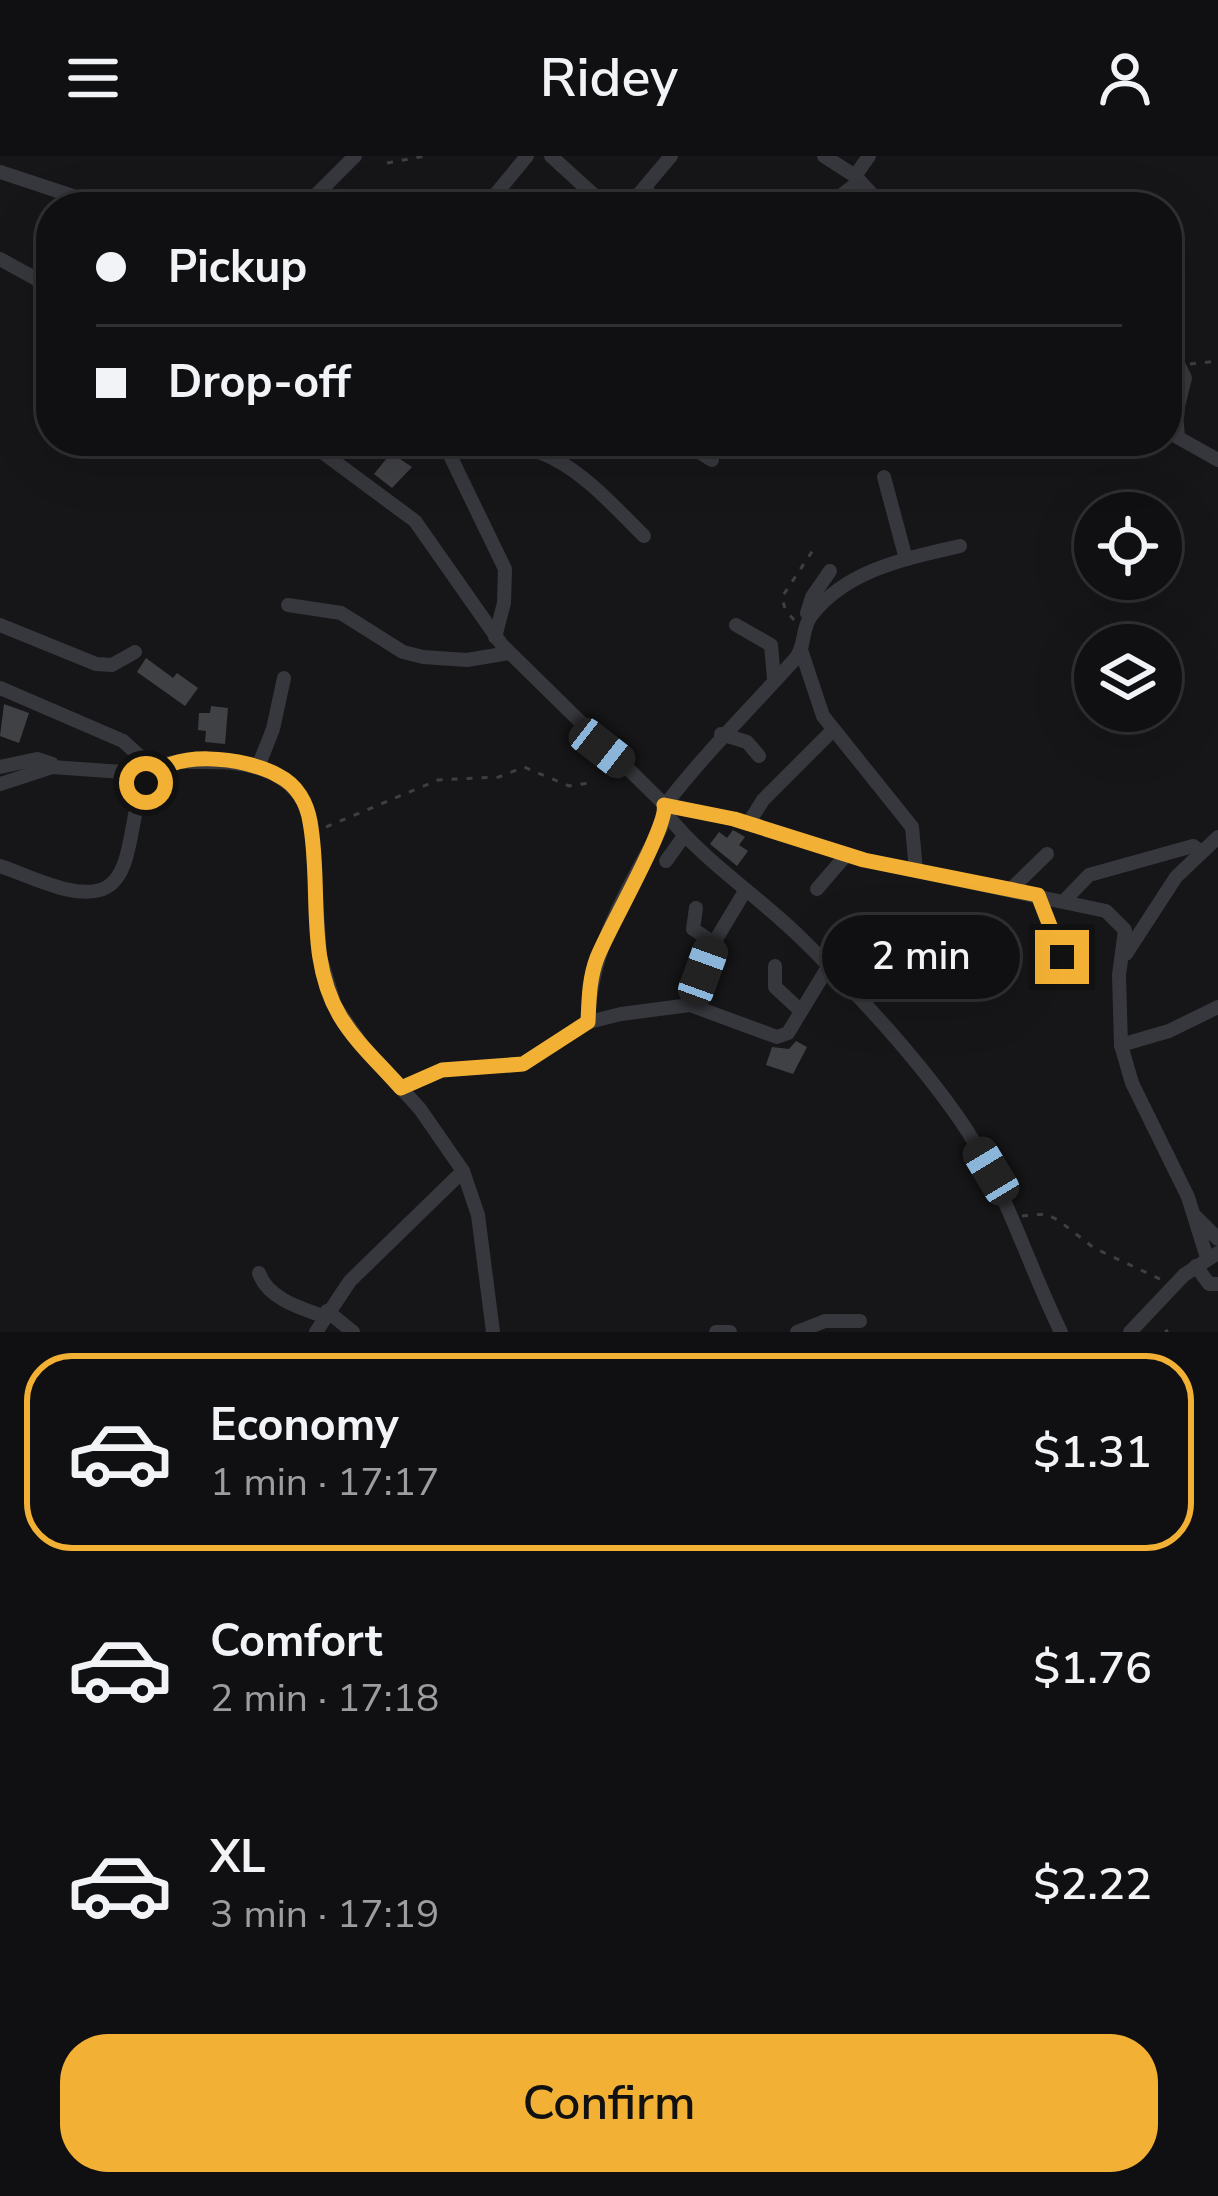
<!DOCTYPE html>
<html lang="en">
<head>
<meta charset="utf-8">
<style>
  :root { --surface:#101012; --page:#19191b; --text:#f1f3f6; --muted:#9c9d9f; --line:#303032; --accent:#f2b134 }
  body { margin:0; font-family:"Nunito Sans",sans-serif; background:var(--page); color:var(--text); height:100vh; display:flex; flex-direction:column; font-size:45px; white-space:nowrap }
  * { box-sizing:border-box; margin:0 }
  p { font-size:39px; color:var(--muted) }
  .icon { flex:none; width:66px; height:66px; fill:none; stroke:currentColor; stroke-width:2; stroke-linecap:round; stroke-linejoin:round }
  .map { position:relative; height:1176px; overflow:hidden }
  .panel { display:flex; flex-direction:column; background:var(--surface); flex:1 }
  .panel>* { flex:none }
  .top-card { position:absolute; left:36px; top:36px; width:1146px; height:264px; border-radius:48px; box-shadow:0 12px 48px #0002,0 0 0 3px var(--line); display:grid; align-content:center; height:264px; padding:0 60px; background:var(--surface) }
  .fabs { position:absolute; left:1074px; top:336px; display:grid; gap:24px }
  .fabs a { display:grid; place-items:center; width:108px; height:108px; border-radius:50%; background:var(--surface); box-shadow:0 12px 48px #0002,0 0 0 3px var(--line); font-size:60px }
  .end { position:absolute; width:54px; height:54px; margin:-27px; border:15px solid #f2b134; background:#111; box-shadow:0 0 0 6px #111 }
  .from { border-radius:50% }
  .bubble { position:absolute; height:84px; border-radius:42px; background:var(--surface); box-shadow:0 12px 48px #0002,0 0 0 3px var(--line); font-size:39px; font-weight:600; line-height:84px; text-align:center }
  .car { position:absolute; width:36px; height:72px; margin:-36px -18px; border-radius:15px; box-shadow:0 0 9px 3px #0007; background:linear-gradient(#222 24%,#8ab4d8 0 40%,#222 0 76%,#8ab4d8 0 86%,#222 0) }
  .top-card b { display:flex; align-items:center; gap:42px; height:114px; font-size:45px }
  .top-card b+b { border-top:3px solid var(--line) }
  .top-card i { width:30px; height:30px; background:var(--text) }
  ul { padding:21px 0 0; list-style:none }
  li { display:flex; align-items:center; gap:36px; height:198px; margin:0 24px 18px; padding:0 36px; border:6px solid transparent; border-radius:48px }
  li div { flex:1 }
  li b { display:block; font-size:45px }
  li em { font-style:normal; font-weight:600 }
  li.selected { border-color:var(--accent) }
  li>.icon { width:108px; height:108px; stroke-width:1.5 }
  .cta { display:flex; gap:24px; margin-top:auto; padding:24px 60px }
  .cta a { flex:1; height:138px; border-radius:48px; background:var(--accent); color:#111; font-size:48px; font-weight:600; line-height:138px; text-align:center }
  header { display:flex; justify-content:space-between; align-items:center; height:156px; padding:0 60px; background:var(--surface); font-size:54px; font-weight:600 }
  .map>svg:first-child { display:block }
  .building { fill:#404145 }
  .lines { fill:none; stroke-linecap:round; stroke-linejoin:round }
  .path { stroke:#3d3f44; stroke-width:3; stroke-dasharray:6 9; stroke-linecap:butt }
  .street { stroke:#37383d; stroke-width:14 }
  .route { stroke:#f2b134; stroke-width:15 }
</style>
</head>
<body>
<header><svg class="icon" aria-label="menu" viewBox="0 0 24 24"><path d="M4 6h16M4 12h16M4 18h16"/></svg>Ridey<svg class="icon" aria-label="person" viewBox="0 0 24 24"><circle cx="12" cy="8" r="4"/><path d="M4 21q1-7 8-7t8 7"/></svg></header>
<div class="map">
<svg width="1218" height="1176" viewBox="0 0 1218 1176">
  <rect width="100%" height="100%" fill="#161618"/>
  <!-- building -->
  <g class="building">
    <path d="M391,297l21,14 -20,21 -18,-14z"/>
    <path d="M146,502l27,20 4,-5 21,15 -13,18 -48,-34z"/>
    <path d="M4,548l25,9 -10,30 -19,-7z"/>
    <path d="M211,550l17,2 -3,36 -20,-2 1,-11 -8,-1 1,-17h11z"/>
    <path d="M733,674l12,7 -6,8 9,6 -11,15 -27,-22 9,-12 8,6z"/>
    <path d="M796,885l11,6 -14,27 -27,-9 6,-18 17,2z"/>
  </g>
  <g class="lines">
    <!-- path -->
    <g class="path">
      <path d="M387,7l38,-7"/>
      <path d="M1190,208l28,-3"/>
      <path d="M794,464l-9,-11 -3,-12 35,-53"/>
      <path d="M326,671l112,-47 61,-3 25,-10 45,19 25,-4"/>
      <path d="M1022,1060l24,-2 12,6 36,28 68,32"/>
      <path d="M1165,1176l3,-2"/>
    </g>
    <!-- street -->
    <g class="street">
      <path d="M551,0l56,51"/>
      <path d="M824,0l31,20 29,31"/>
      <path d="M0,16l106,35"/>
      <path d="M855,20l14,-20"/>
      <path d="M644,33l22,18"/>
      <path d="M304,51l51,-51"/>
      <path d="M485,51l42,-51"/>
      <path d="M628,51l43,-51"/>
      <path d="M826,51l34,-26"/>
      <path d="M0,103l51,28"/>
      <path d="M1167,205l12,5 6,12 -9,36 2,23"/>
      <path d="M1170,277l48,27"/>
      <path d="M307,285l108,80 87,124 163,160 -4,23c-34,61 -71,123 -73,194"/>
      <path d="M443,285l62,128 -1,34 -9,34"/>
      <path d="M682,285l30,19"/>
      <path d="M448,294c96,-22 133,23 196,86"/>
      <path d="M884,321l22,82"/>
      <path d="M960,390c-53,12 -114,24 -149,70 -10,13 -5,31 -16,43 -45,50 -88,92 -130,146l69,14 130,41 242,51 19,19 -6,45 2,70 11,38 56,114 19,61"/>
      <path d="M288,449l53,8 62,39 20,5 44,3 42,-7"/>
      <path d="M807,457l5,-16 18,-26"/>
      <path d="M0,469l96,39 16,1 23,-13"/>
      <path d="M736,469l35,20 3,34"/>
      <path d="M801,494l22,66 89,111 4,43"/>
      <path d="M0,532l123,53 32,29"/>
      <path d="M721,578l26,8 12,14"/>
      <path d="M0,611l37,-8 15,5"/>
      <path d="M258,611l15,-38 11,-51"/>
      <path d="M0,628l52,-17 99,7"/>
      <path d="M666,658c40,49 90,80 135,124 55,54 112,115 157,179 46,65 68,144 103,215"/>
      <path d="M748,668l15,-24 70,-70"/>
      <path d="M666,705l18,-25"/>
      <path d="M0,710c28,9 79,37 107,21 32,-18 19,-94 48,-118 12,-9 31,-7 45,-7 22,0 43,0 64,8 25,9 41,26 47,52l9,134 15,50 28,40 57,63 43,62 15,44 15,117"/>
      <path d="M817,733l30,-35"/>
      <path d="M1011,733l36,-35"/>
      <path d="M1038,739l31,80"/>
      <path d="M1064,745l25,-26 104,-29 7,5"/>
      <path d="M696,752l-3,21 21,14"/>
      <path d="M1126,798l50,-77 42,-40"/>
      <path d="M775,810v21l26,24"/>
      <path d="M690,849l22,-59 33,-55"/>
      <path d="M1121,889l48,-14 49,-24"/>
      <path d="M401,932l41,-18 81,-6 62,-41 36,-9 69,-9 87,32 11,-4 40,-66"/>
      <path d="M1195,1060l23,23"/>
      <path d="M1196,1110l13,18h9"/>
      <path d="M259,1117c8,25 41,35 64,43"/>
      <path d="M327,1155l26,21"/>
      <path d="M316,1176l34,-51 113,-110"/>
      <path d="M716,1176h14"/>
      <path d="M797,1176l28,-11h35"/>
      <path d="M1130,1176l54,-57 34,-22"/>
    </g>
  </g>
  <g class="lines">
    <!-- route -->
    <path class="route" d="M146,627c21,-36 101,-26 133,-7 18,9 28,27 31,46 12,63 -5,136 30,194 16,27 40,48 61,72l41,-18 81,-6 65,-42c1,-22 1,-43 9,-64 11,-29 72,-133 67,-153l70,14 130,41 174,35 24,62"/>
  </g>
</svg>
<div class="fabs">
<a><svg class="icon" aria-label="locate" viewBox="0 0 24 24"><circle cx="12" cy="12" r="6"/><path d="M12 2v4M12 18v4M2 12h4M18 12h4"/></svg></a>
<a><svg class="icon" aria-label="layers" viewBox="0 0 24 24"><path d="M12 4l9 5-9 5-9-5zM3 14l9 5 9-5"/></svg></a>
</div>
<i class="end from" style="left:146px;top:627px"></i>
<i class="end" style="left:1062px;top:801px"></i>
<div class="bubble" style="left:822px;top:759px;width:198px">2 min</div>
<i class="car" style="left:602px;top:592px;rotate:128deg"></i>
<i class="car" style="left:703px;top:815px;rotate:20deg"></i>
<i class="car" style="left:991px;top:1015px;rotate:329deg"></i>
<div class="top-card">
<b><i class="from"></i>Pickup</b>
<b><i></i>Drop-off</b>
</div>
</div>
<section class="panel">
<ul>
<li class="selected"><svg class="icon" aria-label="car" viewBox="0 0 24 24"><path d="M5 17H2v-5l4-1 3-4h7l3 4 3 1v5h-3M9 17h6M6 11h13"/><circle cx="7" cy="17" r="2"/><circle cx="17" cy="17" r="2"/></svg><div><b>Economy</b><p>1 min · 17:17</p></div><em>$1.31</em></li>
<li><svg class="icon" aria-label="car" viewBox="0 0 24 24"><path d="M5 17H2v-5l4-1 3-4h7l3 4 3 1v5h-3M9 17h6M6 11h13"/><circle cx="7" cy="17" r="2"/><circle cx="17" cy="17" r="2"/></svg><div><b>Comfort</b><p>2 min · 17:18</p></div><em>$1.76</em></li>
<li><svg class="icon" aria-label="car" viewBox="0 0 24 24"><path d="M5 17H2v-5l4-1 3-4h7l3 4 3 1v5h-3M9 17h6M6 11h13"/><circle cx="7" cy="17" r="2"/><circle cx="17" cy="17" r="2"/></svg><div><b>XL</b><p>3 min · 17:19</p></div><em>$2.22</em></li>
</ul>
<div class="cta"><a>Confirm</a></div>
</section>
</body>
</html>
